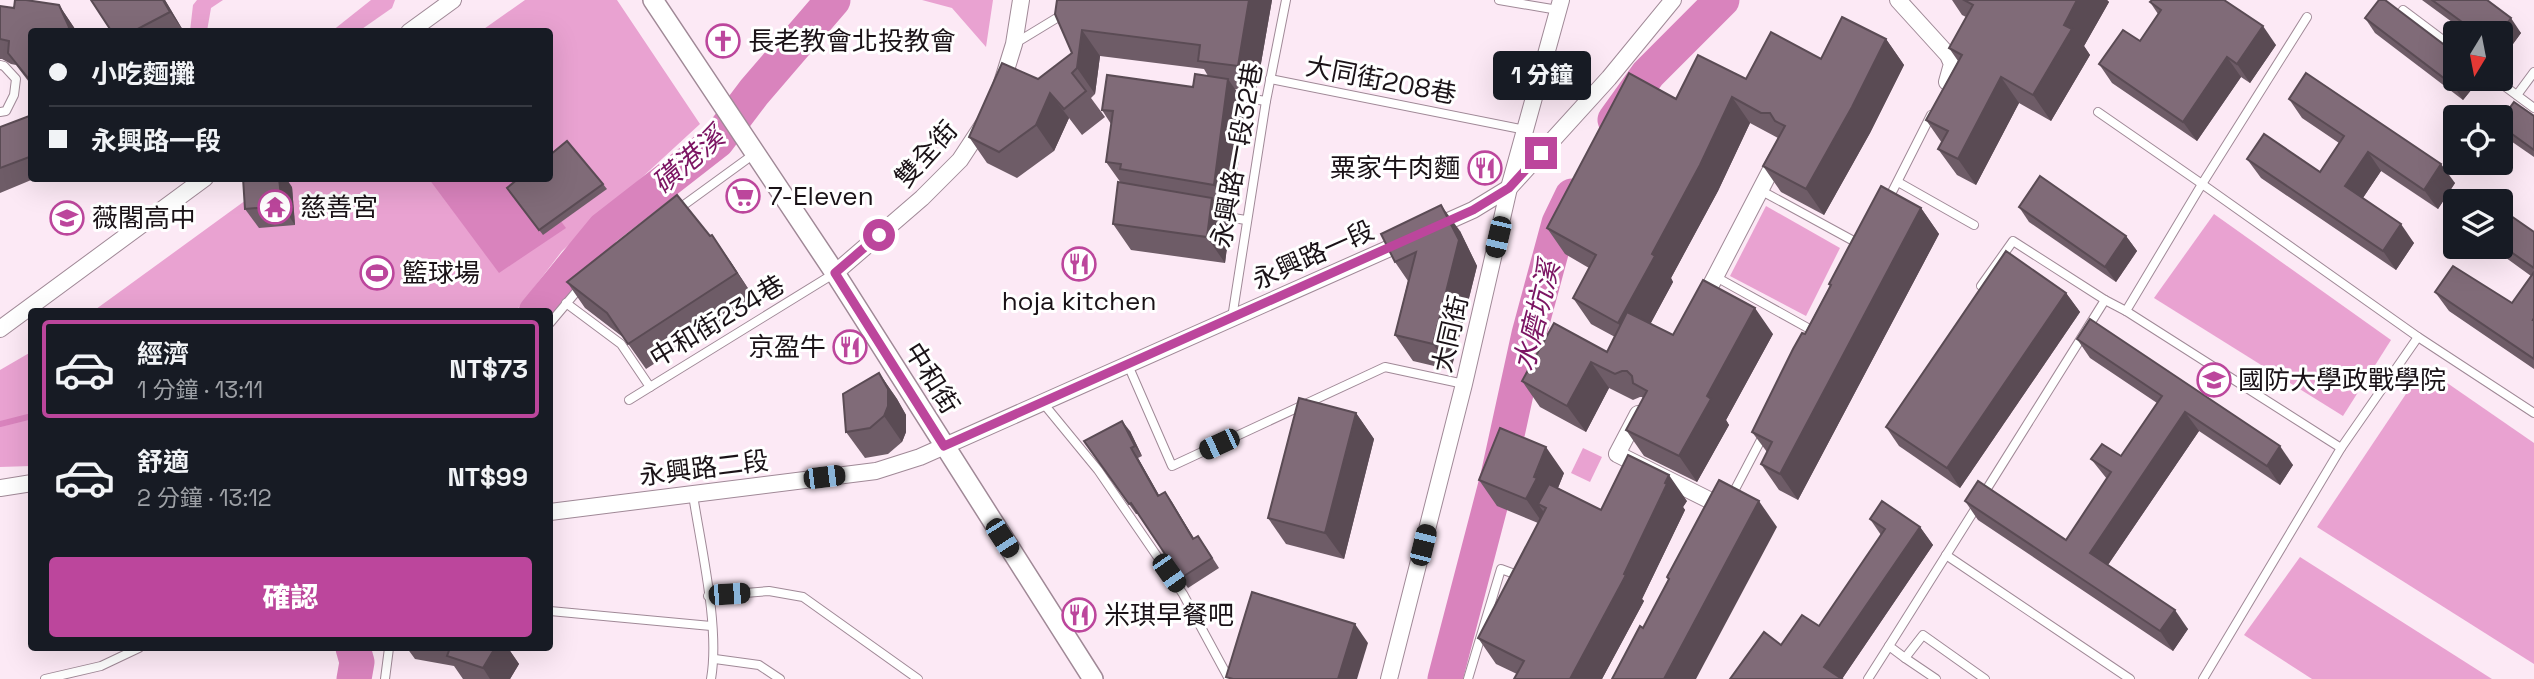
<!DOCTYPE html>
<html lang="zh-TW">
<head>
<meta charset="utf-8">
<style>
  :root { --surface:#171b24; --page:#242831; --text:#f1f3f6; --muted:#9ea1a6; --line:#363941; --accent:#bc469c }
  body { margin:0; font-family:"Space Grotesk","Noto Sans TC",sans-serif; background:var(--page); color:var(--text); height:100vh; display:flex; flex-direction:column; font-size:26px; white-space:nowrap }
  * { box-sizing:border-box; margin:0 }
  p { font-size:23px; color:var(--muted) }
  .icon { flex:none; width:38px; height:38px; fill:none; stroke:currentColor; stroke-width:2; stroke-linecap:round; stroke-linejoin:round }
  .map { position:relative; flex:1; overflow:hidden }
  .side { position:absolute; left:28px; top:308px; width:525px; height:343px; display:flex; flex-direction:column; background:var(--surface); border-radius:7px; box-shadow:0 7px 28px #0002 }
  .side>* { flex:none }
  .hud { position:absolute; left:28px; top:28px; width:525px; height:154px; border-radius:7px; box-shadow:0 7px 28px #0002; display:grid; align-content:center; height:154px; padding:0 21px; background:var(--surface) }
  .needle { width:46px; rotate:190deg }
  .controls { position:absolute; left:2443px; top:21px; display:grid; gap:14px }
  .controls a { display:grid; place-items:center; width:70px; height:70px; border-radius:7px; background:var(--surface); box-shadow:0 7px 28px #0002; font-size:35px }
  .end { position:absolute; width:32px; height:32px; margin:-16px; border:9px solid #bc469c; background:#fff; box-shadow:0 0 0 4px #fff }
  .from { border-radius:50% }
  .bubble { position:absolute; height:49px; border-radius:7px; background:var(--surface); box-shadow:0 7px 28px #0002; font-size:23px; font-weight:800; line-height:49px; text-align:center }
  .car { position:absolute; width:21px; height:42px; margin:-21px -10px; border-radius:9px; box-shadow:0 0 5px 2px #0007; background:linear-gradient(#222 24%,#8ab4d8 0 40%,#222 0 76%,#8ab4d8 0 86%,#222 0) }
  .hud b { display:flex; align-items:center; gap:24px; height:66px; font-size:26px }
  .hud b+b { border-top:2px solid var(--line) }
  .hud i { width:18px; height:18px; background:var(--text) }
  ul { padding:12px 0 0; list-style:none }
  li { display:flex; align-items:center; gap:21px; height:98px; margin:0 14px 10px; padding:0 7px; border:4px solid transparent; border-radius:7px }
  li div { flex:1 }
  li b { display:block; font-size:26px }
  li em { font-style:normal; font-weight:800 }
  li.active { border-color:var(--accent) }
  li>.icon { width:63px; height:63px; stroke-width:1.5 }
  .primary-button { display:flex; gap:14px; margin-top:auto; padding:14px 21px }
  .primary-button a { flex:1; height:80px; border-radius:7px; background:var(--accent); color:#fff; font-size:28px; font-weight:800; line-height:80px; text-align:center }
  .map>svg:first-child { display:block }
  .green { fill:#e9a2d1 }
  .water { fill:#d983bd }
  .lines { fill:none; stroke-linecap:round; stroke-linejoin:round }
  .stream { stroke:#d983bd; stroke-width:6 }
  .river { stroke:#d983bd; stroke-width:35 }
  .service-casing { stroke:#a08997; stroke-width:10 }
  .minor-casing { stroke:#a08997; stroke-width:18 }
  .tertiary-casing { stroke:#a08997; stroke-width:22 }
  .service { stroke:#fff; stroke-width:8 }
  .minor { stroke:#fff; stroke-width:16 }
  .tertiary { stroke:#fff; stroke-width:19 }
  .wall { fill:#6e5c67 }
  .shaded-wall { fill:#5a4b54 }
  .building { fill:#806b78; stroke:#5a4b54; stroke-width:2 }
  .route { stroke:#bc469c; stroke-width:9 }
  .labels { text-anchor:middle; stroke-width:6; stroke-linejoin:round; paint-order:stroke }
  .poi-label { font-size:26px; fill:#1a1217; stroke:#fff; text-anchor:start }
  .street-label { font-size:26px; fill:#1a1217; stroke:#fff }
  .water-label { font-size:28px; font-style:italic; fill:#7c1563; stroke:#fff }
</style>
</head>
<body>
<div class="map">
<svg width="2534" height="679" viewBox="0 0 2534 679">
  <rect width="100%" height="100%" fill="#fce9f5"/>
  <!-- green -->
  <g class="green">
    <path d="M197,0h26l-12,8 -4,23h-17l3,-26z"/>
    <path d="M371,0h24l-3,8 -33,23h-27z"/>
    <path d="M525,0h92l83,124 -138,127 -46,60 -424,1 183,-133 275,-1v-146l-69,-1z"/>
    <path d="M922,0h71l-7,47 -34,-39z"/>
    <path d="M1766,206l74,42 -34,68 -76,-40z"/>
    <path d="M2214,214l177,126 -48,76 -189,-118z"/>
    <path d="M31,352v114l-31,1v-97z"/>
    <path d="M2424,367l110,76v221l-217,-137z"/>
    <path d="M1583,448l19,9 -12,25 -19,-9z"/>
    <path d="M2300,557l192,122h-180l-68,-44z"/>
  </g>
  <!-- water -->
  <path class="water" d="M429,179h100l37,49 -67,45z"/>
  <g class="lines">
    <!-- stream -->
    <path class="stream" d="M0,424l32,-8"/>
    <!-- river -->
    <g class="river">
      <path d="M1615,120l33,-46 74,-74"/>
      <path d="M536,312l68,-83 113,-88 37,-49 79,-92"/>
      <path d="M353,648l4,14 -3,17"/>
      <path d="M1445,679l53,-203 31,-142 30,-111 13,-27"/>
    </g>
    <defs>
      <g id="service">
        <path d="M1499,0l59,10"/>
        <path d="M2403,10l52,39"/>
        <path d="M2307,17l-105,167 216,153 116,76"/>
        <path d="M1014,44l51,-31"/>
        <path d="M0,65l4,1 12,13 -2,16 -8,16 -6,1"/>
        <path d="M1270,79l256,51"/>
        <path d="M2495,79l39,29"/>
        <path d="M2517,95l17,-23"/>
        <path d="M1232,96l34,5"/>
        <path d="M2098,112l104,72 -76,127 215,137 77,-111"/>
        <path d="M1898,182l76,43"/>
        <path d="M1760,190l101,55"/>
        <path d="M1888,200l43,-85"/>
        <path d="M677,210l77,-56"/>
        <path d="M1214,215l32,5"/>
        <path d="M1716,277l99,55"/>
        <path d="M1981,286l32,-45 92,59"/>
        <path d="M566,303l55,41 29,43 185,-114"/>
        <path d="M1232,318l34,-217 20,-101"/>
        <path d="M550,323l32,-38"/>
        <path d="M1128,365l44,101 213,-99 79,17"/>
        <path d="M629,400l21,-13"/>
        <path d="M1043,403l55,67 85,124 46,85"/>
        <path d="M693,495c8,52 27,133 18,184"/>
        <path d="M1983,495l122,-195 21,11"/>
        <path d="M1731,497l33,-63"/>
        <path d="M1977,506l-88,140 16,12 18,-23 62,44"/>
        <path d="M1946,555l184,124"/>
        <path d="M708,596l61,-5 34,6 115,82"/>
        <path d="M550,611l161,15"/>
        <path d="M1905,658l31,21"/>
        <path d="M715,659l44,6 21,14"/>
        <path d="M45,679l56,-13 38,-18"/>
        <path d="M385,679l4,-31"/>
        <path d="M1468,679l33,-110 19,7"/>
        <path d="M1868,679l21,-33"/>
        <path d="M2203,679l138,-231"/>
      </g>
      <g id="minor">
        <path d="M1898,0l50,55 4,9 -5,18"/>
        <path d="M409,32l44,-32"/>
        <path d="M1001,86l13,-42 7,-44"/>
        <path d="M1435,227l38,-17 36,-22 100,-110 64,-78"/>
        <path d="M835,273l87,-75 38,-38 23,-35"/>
        <path d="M1701,304l77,-148"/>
        <path d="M0,329l205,-151"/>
        <path d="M1638,414l-21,40 108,54"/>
        <path d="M0,488l32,-5"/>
        <path d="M550,512l326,-41 44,-14 488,-217"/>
        <path d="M1389,679l75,-295 45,-196 52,-188"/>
      </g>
      <path id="tertiary" d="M653,0l182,273 258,406"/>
    </defs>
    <!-- service casing -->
    <use href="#service" class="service-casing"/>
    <!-- minor casing -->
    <use href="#minor" class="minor-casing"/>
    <!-- tertiary casing -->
    <use href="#tertiary" class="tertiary-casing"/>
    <!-- service -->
    <use href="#service" class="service"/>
    <!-- minor -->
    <use href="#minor" class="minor"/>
    <!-- tertiary -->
    <use href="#tertiary" class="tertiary"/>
  </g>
  <!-- wall -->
  <g class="wall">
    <path d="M91,0h74l19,32h-72z"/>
    <path d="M1057,0h215l-16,92 -21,-3 11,16 -14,106 -12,-2 10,15 -5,39 -94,-13 -18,-26 8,-41 -15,-21 5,-38 -9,-14 91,-23 15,-11 -4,-7 -104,-13 -5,38 -4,4 14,19 -23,18 -13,-17 -15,33 -37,27 -30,-15 -18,-26 69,-58 34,-26z"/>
    <path d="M1952,0h155l2,2 -25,44 6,9 -39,66 -32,-18 -43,82 -19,-10 -19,-26 4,-6 -16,-23 32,-59 -9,-13 17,-31 -4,-2z"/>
    <path d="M2422,0h65l34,33 -19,26 -1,-1v-25h-34z"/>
    <path d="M2150,2l126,43 -26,38 -9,-6 -44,64 -85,-58 -13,-19 41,-23 18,-27z"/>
    <path d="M59,5l18,27h-45v54l-16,-21 -5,-1 -9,-5h-2v-53l14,2z"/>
    <path d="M2365,18l115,61 -17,21 -88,-67z"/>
    <path d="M1886,39l18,26 -34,68 -46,82 -43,-23 -18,-26 15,-28 -28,-15 -32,68 -47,87 2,4 -23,42 23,11 100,-1 -47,86 3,5 -32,57 -53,-26 -18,-26 17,-32 -1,-1h-2l-7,3 -24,-12 -23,44 -46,-25 -18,-26 85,-29 8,-15 -24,-13 -18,-26 16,-30 -24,-14 -18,-26 129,-129 145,-40z"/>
    <path d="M2289,99l166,84 -17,26 -57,-38 -18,27 51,45 -18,27 -135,-92 -14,-19 73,13 19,-29 -37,-25z"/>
    <path d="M32,115v63h4l-36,15v-65z"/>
    <path d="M2534,116v41l-26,-18 -7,-11v-8z"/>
    <path d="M603,184l4,5 -64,46 -36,-47z"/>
    <path d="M292,187l3,38 -36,3 -14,-19z"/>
    <path d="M2019,207l107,29 11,15 -21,31 -87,-60z"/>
    <path d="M1921,208l18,26 -141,266 -19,-10 -18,-26 6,-12 -15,-20 78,-146 -1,-2z"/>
    <path d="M2501,209l33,23v137l-85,-58 -14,-19 77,11 19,-27 -40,-29h10z"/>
    <path d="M1460,231l17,35 -26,104 -38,-9 -18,-26 13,-54 -13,-19z"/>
    <path d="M730,261l25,38 -109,70 -22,-31 -39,-30 -18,-26z"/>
    <path d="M2066,293l14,19 -120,176 -61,-42 -13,-19z"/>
    <path d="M2077,339l216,126 -13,20 -81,-54 -91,134 80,64 -15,22 -195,-131 -13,-19 101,39 41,-61 -16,-20 30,-3 36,-53 -67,-45z"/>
    <path d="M879,373l18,26 9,16v17l-4,10 -14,12 -23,4 -19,-26z"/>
    <path d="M1356,413l18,26 -30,120 -58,-15 -18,-26z"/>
    <path d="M1130,431l12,25 -4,2 21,37 6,-3 29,46 11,8 14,22 -31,20 -50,-74h-2l-52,-73z"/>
    <path d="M1564,473l-6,15 43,22 86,-9 -4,6 2,3 -43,89 2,2 -42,78h-88l3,-5 -21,-10 -18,-26 60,-115 -41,-17 -18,-26z"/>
    <path d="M1870,519l50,8 13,18 -91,134 -61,-34 38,-19 62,-91z"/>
    <path d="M407,648h101l11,16 -9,15h-47l-9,-13 -39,-7z"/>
  </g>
  <!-- shaded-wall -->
  <g class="shaded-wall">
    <path d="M163,0h2l19,32 -14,-20z"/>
    <path d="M1249,0h23l-16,92 -18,-26z"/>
    <path d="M2077,0h30l2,2 -25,44 6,9 -39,66 -18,-26 31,-70z"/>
    <path d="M59,5l18,27h-9z"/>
    <path d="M2511,18l10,15 -19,26 -1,-2v-24h-1z"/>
    <path d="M2263,26l13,19 -26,38 -13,-19z"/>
    <path d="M1082,30l18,26 -5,38 -18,-26z"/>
    <path d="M1886,39l18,26 -34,68 -46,82 -18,-26z"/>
    <path d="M2227,57l14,20 -44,64 -14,-19z"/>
    <path d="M2001,77l18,26 -43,82 -18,-26z"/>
    <path d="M1228,79l18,26 -14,106 -18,-26z"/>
    <path d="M2458,79h22l-17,21 -10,-15z"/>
    <path d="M1050,93l19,25 -15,33 -18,-26z"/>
    <path d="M1732,97l18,26 -32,68 -47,87 2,4 -36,67 -19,-26 34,-69z"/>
    <path d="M2368,152l13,19 -23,34 -13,-19z"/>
    <path d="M2441,164l14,19 -17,26 -14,-19z"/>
    <path d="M279,178h7l6,9 3,38 -13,-19z"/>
    <path d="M1212,198l18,26 -5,39 -18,-26z"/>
    <path d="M1441,205l19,26 17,35 -26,104 -18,-26z"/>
    <path d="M1921,208l18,26 -141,266 -18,-26z"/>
    <path d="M2401,224l13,19 -18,27 -13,-19z"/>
    <path d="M712,235l18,26 25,38 -18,-26z"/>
    <path d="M2126,236l11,15 -21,31 -11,-15z"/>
    <path d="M2066,293l14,19 -120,176 -13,-20z"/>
    <path d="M1755,308l18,26 -47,86 3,5 -32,57 -18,-26 28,-60z"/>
    <path d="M1591,362l18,26 -23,44 -19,-26z"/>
    <path d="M879,373l18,26 9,16v17l-4,10 -18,-26z"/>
    <path d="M2185,412l14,19 -96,141 -13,-19z"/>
    <path d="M1356,413l18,26 -30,120 -19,-26z"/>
    <path d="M1122,421l8,10 12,25 -7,-10z"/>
    <path d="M2280,446l13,19 -13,20 -13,-19z"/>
    <path d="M1546,447l18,26 -11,27 -7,8 -8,-4 10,14 -4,7 -18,-26z"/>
    <path d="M1131,448l7,10 27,48 -7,-10z"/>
    <path d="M1669,475l18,26 -4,6 2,3 -43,89 2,2 -42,78h-32l54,-105z"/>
    <path d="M1165,492l7,10 28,47 -7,-10z"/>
    <path d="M1759,501l18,26 -81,152h-32z"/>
    <path d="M1920,527l13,18 -91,134 -18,-12z"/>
    <path d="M2175,610l13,19 -15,22 -13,-20z"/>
    <path d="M1355,624l13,19 -11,36h-19z"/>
    <path d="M495,648h13l11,16 -9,15h-20l-7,-11z"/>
  </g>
  <!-- building -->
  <g class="building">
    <path d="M15,0h11l33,5 10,22 -1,5h-36v46h-4l-20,-25 1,-12 -9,-2v-33l14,2z"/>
    <path d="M91,0h72l7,12 -38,20h-20z"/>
    <path d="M1057,0h192l-11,66 -40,-5 2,-16 -118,-15 -5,38 -5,5 14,18 -22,18 -14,-16 -14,32 -37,27 -30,-15 33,-74 36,16 34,-26 -17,-39z"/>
    <path d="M1964,0h113l-13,25 8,4 -39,66 -32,-18 -43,82 -20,-10 10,-18 -22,-11 36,-65 -13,-7 24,-43z"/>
    <path d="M2152,0h72l39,26 -26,38 -10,-7 -44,65 -84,-58 24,-34 17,11 21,-31 -11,-8z"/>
    <path d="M2379,0h6l70,53v26h3l-5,6 -88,-67z"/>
    <path d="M2432,0h55l24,18 -11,15h-23z"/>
    <path d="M1842,17l44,22 -34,68 -46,82 -43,-23 22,-40 -10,-5 -5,-8h-9l-29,-16 -32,68 -48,89 3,2 -37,67 -45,-25 23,-43 -49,-27 82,-155 47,26 22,-44 48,24 25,-47 50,27z"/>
    <path d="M2306,73l135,91 -17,26 -56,-38 -23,34 56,38 -18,27 -136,-92 17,-25 56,38 24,-36 -55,-37z"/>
    <path d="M1195,74l33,5 -14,106 -94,-16 1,-5 -15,-2 7,-51 -11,-1 5,-35 86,12z"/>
    <path d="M2514,102l20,14v34l-33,-24v-6z"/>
    <path d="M32,115v41l-32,12v-41z"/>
    <path d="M567,141l36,43 -64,46 -32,-42 12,-10h31v-23z"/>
    <path d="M2040,176l86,60 -21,31 -86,-60z"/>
    <path d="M243,178h36l3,28 -37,3z"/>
    <path d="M1118,182l94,16 -5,39 -94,-13z"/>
    <path d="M1881,186l40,22 -141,266 -19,-10 11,-22 -20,-10 41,-83 9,-16 3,1 26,-49 -2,-1z"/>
    <path d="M677,195l33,41 2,-1 25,38 -109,71 -21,-31 -40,-31z"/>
    <path d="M1441,205l18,35 -26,104 -38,-9 21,-83 -21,10 -14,-28z"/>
    <path d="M2501,209l33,23v36l-33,-23z"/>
    <path d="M2006,251l60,42 -119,175 -61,-41z"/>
    <path d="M2453,266l59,37 22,-31v46l-1,2h1v39l-99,-67z"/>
    <path d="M1703,280l52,28 -48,88 4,3 -32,57 -53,-26 21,-39 -14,-8 -1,-7 -5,-5h-5l-7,3 -24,-12 -24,44 -45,-25 32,-58 53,29 20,-40 46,23z"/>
    <path d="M2090,319l190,127 -13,20 -82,-54 -95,141 85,57 -15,21 -195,-130 13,-20 88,59 45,-68 -20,-13 11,-15 19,12 41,-60 -85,-57z"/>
    <path d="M879,373l9,16v17l-4,10 -14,12 -24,4 -3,-38z"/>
    <path d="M1299,398l57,15 -31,120 -57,-15z"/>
    <path d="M1122,421l13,25 -4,2 27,48 7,-4 28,47 5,-3 14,22 -31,20 -50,-75 -2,1 -45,-63z"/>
    <path d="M1500,428l46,19 -12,30 3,1 -11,21 -47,-19z"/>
    <path d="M1628,455l41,20 -4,8 2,1 -43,90 2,1 -56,104h-56l10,-18 -46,-23 68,-130 -8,-4 11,-20 52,26z"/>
    <path d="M1719,480l40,21 -95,178h-52l28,-53 3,2 26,-49 -2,-2z"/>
    <path d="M1882,501l38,26 -96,140 18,12h-112l34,-47 17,13 21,-30 17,11 66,-97 -15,-10z"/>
    <path d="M1252,592l103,32 -17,55h-105l-7,-2z"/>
    <path d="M450,648h45l-12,20 -36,-12z"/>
  </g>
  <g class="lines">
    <!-- route -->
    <path class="route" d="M879,235l-44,38 109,173 529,-236 36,-22 32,-35"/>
  </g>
  <!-- icons -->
  <defs>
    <symbol id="church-ring" viewBox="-11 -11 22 22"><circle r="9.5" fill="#fff" stroke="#bc469c" stroke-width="1.5"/><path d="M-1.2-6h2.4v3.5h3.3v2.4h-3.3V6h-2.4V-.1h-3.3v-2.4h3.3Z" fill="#bc469c"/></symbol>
    <symbol id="restaurant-ring" viewBox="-11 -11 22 22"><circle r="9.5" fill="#fff" stroke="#bc469c" stroke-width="1.5"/><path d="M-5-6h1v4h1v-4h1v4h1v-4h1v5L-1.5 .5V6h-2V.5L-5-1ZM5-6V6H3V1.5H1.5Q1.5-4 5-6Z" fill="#bc469c"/></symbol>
    <symbol id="supermarket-ring" viewBox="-11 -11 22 22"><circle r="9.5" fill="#fff" stroke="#bc469c" stroke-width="1.5"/><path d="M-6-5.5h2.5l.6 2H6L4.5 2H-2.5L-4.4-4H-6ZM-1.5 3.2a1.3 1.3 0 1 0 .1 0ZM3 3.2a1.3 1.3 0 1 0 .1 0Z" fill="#bc469c"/></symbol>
    <symbol id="temple-ring" viewBox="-11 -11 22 22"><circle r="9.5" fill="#fff" stroke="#bc469c" stroke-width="1.5"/><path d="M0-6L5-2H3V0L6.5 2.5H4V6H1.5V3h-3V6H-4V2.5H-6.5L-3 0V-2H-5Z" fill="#bc469c"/></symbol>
    <symbol id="school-ring" viewBox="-11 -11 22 22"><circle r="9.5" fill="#fff" stroke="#bc469c" stroke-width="1.5"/><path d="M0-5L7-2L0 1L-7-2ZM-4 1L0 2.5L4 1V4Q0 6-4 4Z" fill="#bc469c"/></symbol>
    <symbol id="stadium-ring" viewBox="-11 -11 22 22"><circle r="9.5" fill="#fff" stroke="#bc469c" stroke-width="1.5"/><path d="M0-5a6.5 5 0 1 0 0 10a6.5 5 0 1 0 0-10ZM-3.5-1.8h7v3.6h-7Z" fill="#bc469c"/></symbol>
    <symbol id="university-ring" viewBox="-11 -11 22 22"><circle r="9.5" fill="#fff" stroke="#bc469c" stroke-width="1.5"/><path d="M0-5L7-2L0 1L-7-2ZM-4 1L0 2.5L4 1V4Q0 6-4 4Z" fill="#bc469c"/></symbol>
  </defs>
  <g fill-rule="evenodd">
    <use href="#church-ring" x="704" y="22" width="38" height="38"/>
    <use href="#restaurant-ring" x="1466" y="149" width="38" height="38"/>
    <use href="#supermarket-ring" x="724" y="177" width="38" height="38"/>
    <use href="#temple-ring" x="256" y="188" width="38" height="38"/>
    <use href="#school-ring" x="48" y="199" width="38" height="38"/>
    <use href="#restaurant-ring" x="1060" y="245" width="38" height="38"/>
    <use href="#stadium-ring" x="358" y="254" width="38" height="38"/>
    <use href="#restaurant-ring" x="831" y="328" width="38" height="38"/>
    <use href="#university-ring" x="2195" y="361" width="38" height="38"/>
    <use href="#restaurant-ring" x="1060" y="596" width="38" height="38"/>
  </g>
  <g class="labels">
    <!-- poi labels -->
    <g class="poi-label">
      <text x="748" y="50">長老教會北投教會</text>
      <text x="1460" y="177" text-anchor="end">粟家牛肉麵</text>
      <text x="768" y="205">7-Eleven</text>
      <text x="300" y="216">慈善宮</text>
      <text x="92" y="227">薇閣高中</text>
      <text x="402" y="282">籃球場</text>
      <text x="1079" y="310" text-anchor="middle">hoja kitchen</text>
      <text x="826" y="356" text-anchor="end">京盈牛</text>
      <text x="2238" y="389">國防大學政戰學院</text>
      <text x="1104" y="624">米琪早餐吧</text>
    </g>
    <!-- street labels -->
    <g class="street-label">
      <text transform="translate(1381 80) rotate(11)" y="9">大同街208巷</text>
      <text transform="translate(926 154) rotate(-48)" y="9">雙全街</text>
      <text transform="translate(1237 155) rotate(-80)" y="9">永興路一段32巷</text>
      <text transform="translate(1313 255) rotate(-24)" y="9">永興路一段</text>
      <text transform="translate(717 321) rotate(-31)" y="9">中和街234巷</text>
      <text transform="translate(1450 334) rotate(-77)" y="9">大同街</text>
      <text transform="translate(932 378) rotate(58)" y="9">中和街</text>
      <text transform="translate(704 468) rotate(-7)" y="9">永興路二段</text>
    </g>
    <!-- water labels -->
    <g class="water-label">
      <text transform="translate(688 160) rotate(-41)" y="10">磺港溪</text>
      <text transform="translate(1536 316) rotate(-76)" y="10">水磨坑溪</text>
    </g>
  </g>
</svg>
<div class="controls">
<a><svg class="needle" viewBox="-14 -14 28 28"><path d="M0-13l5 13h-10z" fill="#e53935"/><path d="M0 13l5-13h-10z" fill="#9ea1a6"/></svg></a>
<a><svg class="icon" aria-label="locate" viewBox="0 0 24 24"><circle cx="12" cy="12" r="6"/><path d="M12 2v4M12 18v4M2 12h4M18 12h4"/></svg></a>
<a><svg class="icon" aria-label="layers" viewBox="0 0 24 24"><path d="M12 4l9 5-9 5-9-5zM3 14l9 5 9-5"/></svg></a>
</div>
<i class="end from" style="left:879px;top:235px"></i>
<i class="end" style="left:1541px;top:153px"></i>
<div class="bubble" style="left:1493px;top:51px;width:98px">1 分鐘</div>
<i class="car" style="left:1498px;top:237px;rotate:193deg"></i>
<i class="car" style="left:1219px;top:444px;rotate:245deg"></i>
<i class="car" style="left:824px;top:477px;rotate:83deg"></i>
<i class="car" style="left:1002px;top:538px;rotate:147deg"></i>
<i class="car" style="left:1423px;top:545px;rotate:14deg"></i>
<i class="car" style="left:1169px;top:573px;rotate:145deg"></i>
<i class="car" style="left:729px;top:594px;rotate:86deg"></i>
<div class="hud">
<b><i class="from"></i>小吃麵攤</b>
<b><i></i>永興路一段</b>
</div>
<section class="side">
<ul>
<li class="active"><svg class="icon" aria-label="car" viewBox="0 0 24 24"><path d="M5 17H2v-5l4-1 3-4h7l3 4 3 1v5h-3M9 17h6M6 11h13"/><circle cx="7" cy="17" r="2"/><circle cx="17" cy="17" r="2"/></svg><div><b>經濟</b><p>1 分鐘 · 13:11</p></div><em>NT$73</em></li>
<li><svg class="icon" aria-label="car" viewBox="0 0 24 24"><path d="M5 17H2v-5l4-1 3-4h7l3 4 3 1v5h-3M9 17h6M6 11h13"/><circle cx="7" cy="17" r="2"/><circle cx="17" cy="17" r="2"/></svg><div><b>舒適</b><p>2 分鐘 · 13:12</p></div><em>NT$99</em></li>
</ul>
<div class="primary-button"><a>確認</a></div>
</section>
</div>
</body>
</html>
